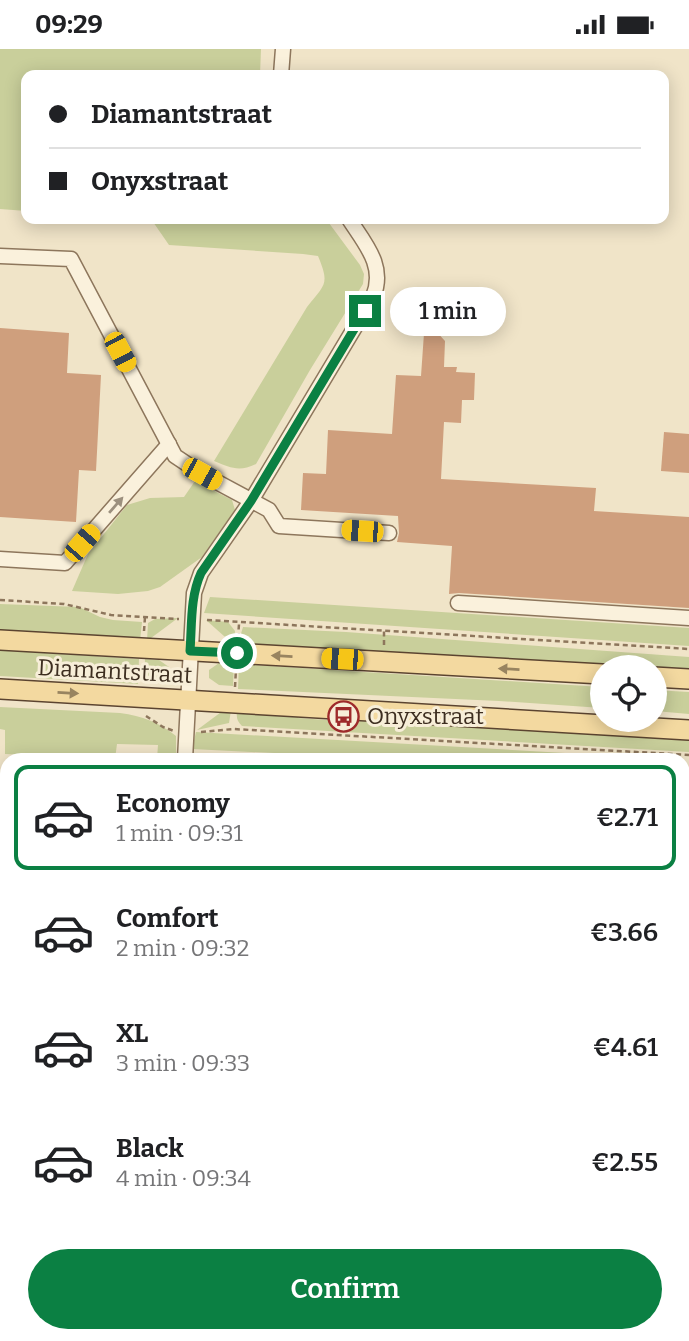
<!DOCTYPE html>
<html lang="en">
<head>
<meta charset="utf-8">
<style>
  :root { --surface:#fff; --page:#f6f6f6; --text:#202124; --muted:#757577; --line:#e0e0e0; --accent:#0b8043 }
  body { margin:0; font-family:Bitter,serif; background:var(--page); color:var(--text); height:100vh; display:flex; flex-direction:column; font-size:26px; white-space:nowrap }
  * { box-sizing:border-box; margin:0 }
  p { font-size:23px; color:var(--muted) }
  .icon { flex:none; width:38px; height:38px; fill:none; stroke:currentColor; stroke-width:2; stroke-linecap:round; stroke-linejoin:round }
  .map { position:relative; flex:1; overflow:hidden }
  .side { position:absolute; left:0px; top:704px; width:690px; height:590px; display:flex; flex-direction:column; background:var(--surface); border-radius:21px 21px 0 0; box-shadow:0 4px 18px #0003 }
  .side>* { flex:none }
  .top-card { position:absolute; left:21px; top:21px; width:648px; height:154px; border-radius:14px; box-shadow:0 4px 18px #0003; display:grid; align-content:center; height:154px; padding:0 28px; background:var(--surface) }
  .buttons { position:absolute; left:590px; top:606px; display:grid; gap:14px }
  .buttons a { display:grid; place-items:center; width:77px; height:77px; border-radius:50%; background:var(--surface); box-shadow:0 4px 18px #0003; font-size:35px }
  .end { position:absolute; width:32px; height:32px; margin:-16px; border:9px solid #0b8043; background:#fff; box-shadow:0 0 0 4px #fff }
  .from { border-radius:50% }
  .bubble { position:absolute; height:49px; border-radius:24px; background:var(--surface); box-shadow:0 4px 18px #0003; font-size:23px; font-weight:600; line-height:49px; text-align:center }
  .car { position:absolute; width:21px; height:42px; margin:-21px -10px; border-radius:9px; box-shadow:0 0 5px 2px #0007; background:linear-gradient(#f5c518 24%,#345 0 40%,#f5c518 0 76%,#345 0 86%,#f5c518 0) }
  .top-card b { display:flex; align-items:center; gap:24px; height:66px; font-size:26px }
  .top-card b+b { border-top:2px solid var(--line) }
  .top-card i { width:18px; height:18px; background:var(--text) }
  ul { padding:12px 0 0; list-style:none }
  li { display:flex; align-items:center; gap:21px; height:105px; margin:0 14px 10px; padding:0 14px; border:4px solid transparent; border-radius:14px }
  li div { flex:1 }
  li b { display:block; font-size:26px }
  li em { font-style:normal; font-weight:600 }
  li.on { border-color:var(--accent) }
  li>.icon { width:63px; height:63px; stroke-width:1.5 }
  .primary-button { display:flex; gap:14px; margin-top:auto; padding:14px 28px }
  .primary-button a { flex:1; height:80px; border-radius:42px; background:var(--accent); color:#fff; font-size:28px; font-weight:600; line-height:80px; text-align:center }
  .status { display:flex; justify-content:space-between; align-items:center; height:49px; padding:0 35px; background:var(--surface); direction:ltr }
  .status svg { height:19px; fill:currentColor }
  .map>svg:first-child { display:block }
  .green { fill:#c9cf9b }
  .building { fill:#cf9f7d }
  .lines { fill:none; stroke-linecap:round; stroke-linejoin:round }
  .minor-casing { stroke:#8d765c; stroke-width:17 }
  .major-casing { stroke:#5b4430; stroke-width:22 }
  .path { stroke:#8d765c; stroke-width:2.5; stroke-dasharray:5 3.5; stroke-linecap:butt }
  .minor { stroke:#faf1dc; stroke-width:14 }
  .major { stroke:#f3d9a0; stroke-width:19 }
  .oneway { fill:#9c907e }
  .oneway2 { fill:#988460 }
  .route { stroke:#0b8043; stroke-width:9 }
  .labels { text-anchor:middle; stroke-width:6; stroke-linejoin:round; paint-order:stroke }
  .street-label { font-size:23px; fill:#3d2e20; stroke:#f7eed8 }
  .poi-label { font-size:23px; fill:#3d2e20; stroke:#f7eed8; text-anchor:start }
</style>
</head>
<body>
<div class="status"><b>09:29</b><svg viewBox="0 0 49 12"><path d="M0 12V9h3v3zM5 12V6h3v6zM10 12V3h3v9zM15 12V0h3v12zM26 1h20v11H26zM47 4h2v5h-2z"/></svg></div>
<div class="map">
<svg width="689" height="1292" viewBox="0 0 689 1292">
  <rect width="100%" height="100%" fill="#f0e4c8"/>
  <!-- green -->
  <g class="green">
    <path d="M0,0h261l-1,26h-234v136l-26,-2z"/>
    <path d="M151,170h175l34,46 4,9 -1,10 -53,86 -54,94c-17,8 -25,4 -42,-3l93,-154c18,-23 23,-22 11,-51l-15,-2 -134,-9z"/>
    <path d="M195,432l37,19 3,10 -33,47 -42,30 -12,4 -30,3 -46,-3 16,-37 39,-49 23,-7 34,-1z"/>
    <path d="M210,548l479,31v18l-485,-33z"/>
    <path d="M0,555l79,3 21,10 13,3 29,2 -2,19 -140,-9z"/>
    <path d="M178,569l-31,23 1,-18 7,-4z"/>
    <path d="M206,571l22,2 7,9 -1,14z"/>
    <path d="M243,578l103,5 343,25v17l-34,-2 -1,-5h-52l-360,-21 -2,-9z"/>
    <path d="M0,601l139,9 -1,25 -138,-8z"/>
    <path d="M145,610l14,1 10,7 -1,8 -10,7 -14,-1z"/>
    <path d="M219,614l15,1 -1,22 -14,-1 -10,-7v-8z"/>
    <path d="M239,615l363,23v21l-103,-7 -261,-12z"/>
    <path d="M654,641l35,2v22l-34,-3z"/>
    <path d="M232,655l-3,19 -32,7z"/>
    <path d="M0,658l120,6c23,3 38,9 56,23v23h-19l1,-14 -41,-1 -2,15 -110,-5v-24l-5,-1z"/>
    <path d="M238,659l60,3v7l57,4 1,-8 333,20v18l-447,-26c-6,-6 -6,-10 -4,-18z"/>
    <path d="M196,683l475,27h-277l-202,-10z"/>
    <path d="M689,828v84h-6v-61z"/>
  </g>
  <!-- building -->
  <g class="building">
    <path d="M425,270l20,22 -1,26h13l-1,5 19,1 -1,27h-12l-1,23 -17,-1 -3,57 155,9 -2,23 95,6v91l-230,-15 -10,1 3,-48 -55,-4 2,-9 -1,-17 -97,-6 2,-37 23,1 2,-44 64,4 4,-59 25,1z"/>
    <path d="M0,279l69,5 -2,40 34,2 -5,96 -17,-1 -3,52 -76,-5z"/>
    <path d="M664,383l25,2v39l-28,-2z"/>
  </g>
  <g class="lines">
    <defs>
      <g id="minor">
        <path d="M281,26l2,-26"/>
        <path d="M0,207l71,3 104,197 27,18 67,36 10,16 110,7"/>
        <path d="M0,510l65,4 104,-119"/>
        <path d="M458,554l231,15"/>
        <path d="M185,710l9,-166 7,-20 50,-72 122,-204c13,-31 -8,-53 -24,-78"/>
        <path d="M0,824l6,11"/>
        <path d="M682,960l7,-21"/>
        <path d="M297,1292v-6"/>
        <path d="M621,1292l1,-6"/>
      </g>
      <g id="major">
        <path d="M0,591l602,34"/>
        <path d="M654,628l35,2"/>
        <path d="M0,640l689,41"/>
      </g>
    </defs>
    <!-- minor casing -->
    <use href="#minor" class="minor-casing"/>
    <!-- major casing -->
    <use href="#major" class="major-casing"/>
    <!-- path -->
    <g class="path">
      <path d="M0,551l64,4 47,11 68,4"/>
      <path d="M207,571l482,29"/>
      <path d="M144,582l1,-14"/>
      <path d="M238,589l1,-14"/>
      <path d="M384,596v-14"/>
      <path d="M141,631l1,-14"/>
      <path d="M235,638l1,-18"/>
      <path d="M146,667l17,11 11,4"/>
      <path d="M201,683l32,-3 456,26"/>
    </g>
    <!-- minor -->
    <use href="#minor" class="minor"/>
    <!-- major -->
    <use href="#major" class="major"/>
  </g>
  <!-- one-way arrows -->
  <defs><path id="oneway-solid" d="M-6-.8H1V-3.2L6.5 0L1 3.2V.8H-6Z" transform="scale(1.75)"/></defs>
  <use class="oneway" href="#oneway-solid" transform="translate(116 456) rotate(-49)"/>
  <g class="oneway2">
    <use href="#oneway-solid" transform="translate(282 607) rotate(-177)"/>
    <use href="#oneway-solid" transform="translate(509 620) rotate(-177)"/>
    <use href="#oneway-solid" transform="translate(68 644) rotate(3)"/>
  </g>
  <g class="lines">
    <!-- route -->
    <path class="route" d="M237,604l-47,-2c2,-26 0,-54 11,-78l50,-72 114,-190"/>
  </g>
  <!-- icons -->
  <defs>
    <symbol id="bus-ring" viewBox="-11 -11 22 22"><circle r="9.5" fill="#f7eed8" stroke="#9e2a2b" stroke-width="1.5"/><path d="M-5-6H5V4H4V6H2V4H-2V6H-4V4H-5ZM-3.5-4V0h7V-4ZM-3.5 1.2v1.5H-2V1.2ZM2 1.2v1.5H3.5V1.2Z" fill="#9e2a2b"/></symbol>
  </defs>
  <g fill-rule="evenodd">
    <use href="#bus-ring" x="326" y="650" width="35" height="35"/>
  </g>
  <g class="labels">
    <!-- street labels -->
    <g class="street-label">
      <text transform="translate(115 622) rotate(3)" y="8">Diamantstraat</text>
    </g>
    <!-- poi labels -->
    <g class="poi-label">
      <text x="367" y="675">Onyxstraat</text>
    </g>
  </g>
</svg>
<div class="buttons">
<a><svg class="icon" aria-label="locate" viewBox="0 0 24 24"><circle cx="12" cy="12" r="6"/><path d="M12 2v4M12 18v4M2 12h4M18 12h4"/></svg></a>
</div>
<i class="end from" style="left:237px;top:604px"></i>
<i class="end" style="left:365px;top:262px"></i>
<div class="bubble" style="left:390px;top:238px;width:116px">1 min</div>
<i class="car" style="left:120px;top:303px;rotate:152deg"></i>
<i class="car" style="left:202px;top:425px;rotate:119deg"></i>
<i class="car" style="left:362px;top:482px;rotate:274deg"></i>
<i class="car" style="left:82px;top:494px;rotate:41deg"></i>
<i class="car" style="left:342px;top:610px;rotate:273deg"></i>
<div class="top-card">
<b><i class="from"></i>Diamantstraat</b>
<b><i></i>Onyxstraat</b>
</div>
<section class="side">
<ul>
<li class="on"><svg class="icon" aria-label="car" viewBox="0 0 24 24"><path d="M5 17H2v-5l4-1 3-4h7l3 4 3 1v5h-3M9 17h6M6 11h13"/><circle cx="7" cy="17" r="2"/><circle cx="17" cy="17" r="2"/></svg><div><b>Economy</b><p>1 min · 09:31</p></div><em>€2.71</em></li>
<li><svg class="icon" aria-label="car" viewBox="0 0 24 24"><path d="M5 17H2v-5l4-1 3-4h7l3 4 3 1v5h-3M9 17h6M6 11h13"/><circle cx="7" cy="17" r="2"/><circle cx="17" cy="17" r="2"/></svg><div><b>Comfort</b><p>2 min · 09:32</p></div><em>€3.66</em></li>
<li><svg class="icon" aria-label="car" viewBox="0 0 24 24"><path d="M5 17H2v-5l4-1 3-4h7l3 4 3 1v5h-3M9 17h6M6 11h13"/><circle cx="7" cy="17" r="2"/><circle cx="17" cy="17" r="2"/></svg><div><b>XL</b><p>3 min · 09:33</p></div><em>€4.61</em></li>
<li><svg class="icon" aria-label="car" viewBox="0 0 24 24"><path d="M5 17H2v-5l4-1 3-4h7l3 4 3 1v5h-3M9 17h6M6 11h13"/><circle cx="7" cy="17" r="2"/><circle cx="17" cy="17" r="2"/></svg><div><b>Black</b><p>4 min · 09:34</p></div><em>€2.55</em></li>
</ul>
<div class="primary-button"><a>Confirm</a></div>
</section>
</div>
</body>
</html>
